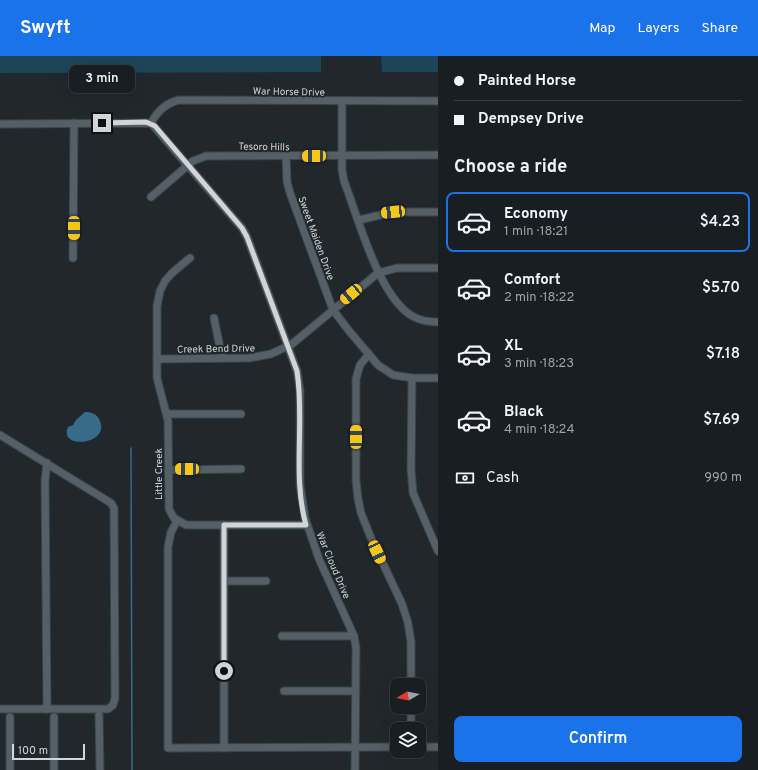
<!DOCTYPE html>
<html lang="en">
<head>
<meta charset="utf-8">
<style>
  :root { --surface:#181e22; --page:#252b2f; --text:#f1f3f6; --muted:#9fa2a5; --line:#363c40; --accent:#1a73e8 }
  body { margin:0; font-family:Overpass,sans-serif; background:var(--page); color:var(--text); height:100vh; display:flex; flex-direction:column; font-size:15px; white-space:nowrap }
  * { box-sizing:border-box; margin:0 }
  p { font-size:13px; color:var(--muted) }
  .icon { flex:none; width:22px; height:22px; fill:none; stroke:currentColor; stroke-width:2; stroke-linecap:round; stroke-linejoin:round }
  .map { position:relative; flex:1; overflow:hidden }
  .drawer { display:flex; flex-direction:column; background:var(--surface); width:320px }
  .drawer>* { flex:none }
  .banner { display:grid; align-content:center; height:88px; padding:0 16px; background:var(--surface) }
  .needle { width:26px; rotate:260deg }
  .fabs { position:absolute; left:390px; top:622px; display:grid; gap:8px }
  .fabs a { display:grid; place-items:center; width:36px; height:36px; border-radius:8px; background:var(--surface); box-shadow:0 4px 16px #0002,0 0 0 1px var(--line); font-size:20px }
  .scale { position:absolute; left:12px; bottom:10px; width:73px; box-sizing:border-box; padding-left:4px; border:2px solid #cfd5d8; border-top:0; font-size:11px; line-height:14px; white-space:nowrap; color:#cfd5d8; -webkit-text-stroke:3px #20282e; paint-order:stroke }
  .end { position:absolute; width:18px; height:18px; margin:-9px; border:5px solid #cfd5d8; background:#111; box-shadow:0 0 0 2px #111 }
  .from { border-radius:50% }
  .bubble { position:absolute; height:28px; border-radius:8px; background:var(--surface); box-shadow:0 4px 16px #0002,0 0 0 1px var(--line); font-size:13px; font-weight:600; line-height:28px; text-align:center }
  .car { position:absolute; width:12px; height:24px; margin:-12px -6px; border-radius:5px; box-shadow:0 0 3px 1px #0007; background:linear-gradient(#f5c518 24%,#345 0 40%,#f5c518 0 76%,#345 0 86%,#f5c518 0) }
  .banner b { display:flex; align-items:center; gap:14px; height:38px; font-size:15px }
  .banner b+b { border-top:1px solid var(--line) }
  .banner i { width:10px; height:10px; background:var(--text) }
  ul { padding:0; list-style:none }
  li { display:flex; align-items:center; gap:12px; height:60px; margin:0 8px 6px; padding:0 8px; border:2px solid transparent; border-radius:8px }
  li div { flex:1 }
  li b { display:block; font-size:15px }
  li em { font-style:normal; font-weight:600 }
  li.on { border-color:var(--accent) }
  li>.icon { width:36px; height:36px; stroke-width:1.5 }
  h2 { padding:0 16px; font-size:18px; line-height:48px }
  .pay { display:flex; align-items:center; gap:10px; height:44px; padding:0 16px; font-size:15px }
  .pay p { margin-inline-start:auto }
  .cta { display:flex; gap:8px; margin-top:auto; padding:8px 16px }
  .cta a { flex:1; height:46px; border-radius:8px; background:var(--accent); color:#fff; font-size:16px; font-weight:600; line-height:46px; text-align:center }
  header { display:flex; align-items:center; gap:24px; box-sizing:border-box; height:56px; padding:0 20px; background:var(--accent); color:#fff }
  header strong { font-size:19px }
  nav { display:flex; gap:22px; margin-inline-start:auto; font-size:14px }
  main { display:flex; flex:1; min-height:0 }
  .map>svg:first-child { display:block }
  .green { fill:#1d4459 }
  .water { fill:#376b87 }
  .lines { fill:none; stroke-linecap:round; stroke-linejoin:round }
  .stream { stroke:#376b87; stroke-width:1.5 }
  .minor-casing { stroke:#3c4448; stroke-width:9 }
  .minor { stroke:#555f65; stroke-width:7 }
  .route { stroke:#cfd5d8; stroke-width:5 }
  .labels { text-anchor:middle; stroke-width:4; stroke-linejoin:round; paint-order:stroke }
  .street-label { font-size:10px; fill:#cfd5d8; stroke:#20282e }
</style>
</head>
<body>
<header>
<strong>Swyft</strong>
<nav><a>Map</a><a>Layers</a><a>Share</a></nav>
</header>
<main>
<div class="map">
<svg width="438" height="714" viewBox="0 0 438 714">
  <rect width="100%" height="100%" fill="#20282e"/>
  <!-- green -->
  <g class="green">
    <path d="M0,0h321v16l-321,1z"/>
    <path d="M381,0h57v16h-56z"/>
  </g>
  <!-- water -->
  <path class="water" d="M85,356c7,0 12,2 15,9 10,24 -42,29 -32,6l5,-2 3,-5z"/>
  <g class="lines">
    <!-- stream -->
    <path class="stream" d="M131,392l1,322"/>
    <defs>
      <g id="minor">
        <path d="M342,45v69l2,11c14,36 35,118 70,136 8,4 16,5 24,5"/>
        <path d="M151,67c6,-11 15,-20 28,-23l259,1"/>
        <path d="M0,68l151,-1 91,105 5,9 50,134 3,20v94l5,33 14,41 35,77 2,12 -1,122"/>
        <path d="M286,101l1,25 3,11 43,117 17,22 28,33 15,10 19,3h26"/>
        <path d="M151,141l42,-36 13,-5 232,-1"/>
        <path d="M359,164l34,-8h45"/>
        <path d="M73,202l1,-135"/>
        <path d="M190,202l-18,15 -7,8 -5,10 -3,15v72l11,43 1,88 5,9 12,7h121"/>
        <path d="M214,262l8,40"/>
        <path d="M369,298l-9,11 -4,14v101l2,19 3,14 10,25 31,66 6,19 3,19v43"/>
        <path d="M157,303l92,-1 22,-4 21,-10 86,-71 19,-5h41"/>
        <path d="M412,322l-1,91 2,24 25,58"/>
        <path d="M167,358h74"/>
        <path d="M0,379l111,68 3,5 1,190 -2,7 -5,4h-108"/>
        <path d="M168,414l73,-1"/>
        <path d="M177,465l-6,11 -3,15v201l229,-1"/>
        <path d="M224,525h42"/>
        <path d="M282,580h72"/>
        <path d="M284,635h71"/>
        <path d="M47,653l-2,-229 2,-17"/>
        <path d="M99,659l1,55"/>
        <path d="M10,661v53"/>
        <path d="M54,661v53"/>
        <path d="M411,673v-22"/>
        <path d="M419,691h19"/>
        <path d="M224,692v-223"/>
      </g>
    </defs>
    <!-- minor casing -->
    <use href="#minor" class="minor-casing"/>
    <!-- minor -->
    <use href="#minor" class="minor"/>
  </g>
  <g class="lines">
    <!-- route -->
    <path class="route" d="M102,67l44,-1 9,4 87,102 5,9 50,134c8,50 -5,104 9,154h-82v146"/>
  </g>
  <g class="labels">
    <!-- street labels -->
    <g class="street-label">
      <text transform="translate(289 35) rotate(1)" y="4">War Horse Drive</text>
      <text transform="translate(264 90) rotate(1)" y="4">Tesoro Hills</text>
      <text transform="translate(317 182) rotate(70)" y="4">Sweet Maiden Drive</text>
      <text transform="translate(216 292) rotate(-1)" y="4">Creek Bend Drive</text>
      <text transform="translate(158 418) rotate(-90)" y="4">Little Creek</text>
      <text transform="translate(334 509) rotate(67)" y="4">War Cloud Drive</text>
    </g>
  </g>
</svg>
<div class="fabs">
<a><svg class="needle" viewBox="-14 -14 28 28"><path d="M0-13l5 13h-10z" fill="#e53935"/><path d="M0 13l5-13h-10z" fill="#9fa2a5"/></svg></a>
<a><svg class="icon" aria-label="layers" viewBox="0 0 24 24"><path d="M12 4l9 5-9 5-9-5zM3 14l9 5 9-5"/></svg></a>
</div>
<div class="scale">100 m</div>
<i class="end from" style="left:224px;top:615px"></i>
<i class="end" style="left:102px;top:67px"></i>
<div class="bubble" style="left:69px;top:9px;width:66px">3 min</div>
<i class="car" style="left:314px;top:100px;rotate:269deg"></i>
<i class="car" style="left:393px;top:156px;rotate:264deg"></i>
<i class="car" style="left:74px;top:172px;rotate:180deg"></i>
<i class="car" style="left:351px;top:238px;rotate:230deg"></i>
<i class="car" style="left:356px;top:381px;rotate:0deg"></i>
<i class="car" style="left:187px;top:413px;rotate:270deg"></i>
<i class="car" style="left:377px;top:496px;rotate:155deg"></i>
</div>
<section class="drawer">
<div class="banner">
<b><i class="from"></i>Painted Horse</b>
<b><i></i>Dempsey Drive</b>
</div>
<h2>Choose a ride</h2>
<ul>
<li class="on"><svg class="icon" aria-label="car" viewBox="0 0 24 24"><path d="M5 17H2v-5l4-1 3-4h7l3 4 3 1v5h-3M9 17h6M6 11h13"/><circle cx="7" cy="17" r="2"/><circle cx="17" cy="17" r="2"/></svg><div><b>Economy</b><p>1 min · 18:21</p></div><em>$4.23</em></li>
<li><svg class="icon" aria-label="car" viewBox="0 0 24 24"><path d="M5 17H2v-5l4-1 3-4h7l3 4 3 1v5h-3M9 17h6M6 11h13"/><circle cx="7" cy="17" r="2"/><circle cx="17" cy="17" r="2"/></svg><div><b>Comfort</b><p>2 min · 18:22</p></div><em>$5.70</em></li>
<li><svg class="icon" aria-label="car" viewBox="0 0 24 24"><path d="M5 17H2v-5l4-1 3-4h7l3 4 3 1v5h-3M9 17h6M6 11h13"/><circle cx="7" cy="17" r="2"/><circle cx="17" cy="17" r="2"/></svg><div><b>XL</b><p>3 min · 18:23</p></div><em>$7.18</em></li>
<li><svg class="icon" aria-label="car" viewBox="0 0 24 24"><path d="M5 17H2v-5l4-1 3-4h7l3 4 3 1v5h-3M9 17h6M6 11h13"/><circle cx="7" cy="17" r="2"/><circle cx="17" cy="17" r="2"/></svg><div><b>Black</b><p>4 min · 18:24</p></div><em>$7.69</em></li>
</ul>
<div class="pay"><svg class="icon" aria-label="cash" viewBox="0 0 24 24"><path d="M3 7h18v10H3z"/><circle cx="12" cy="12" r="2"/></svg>Cash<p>990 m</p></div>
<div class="cta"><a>Confirm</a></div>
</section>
</main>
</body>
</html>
